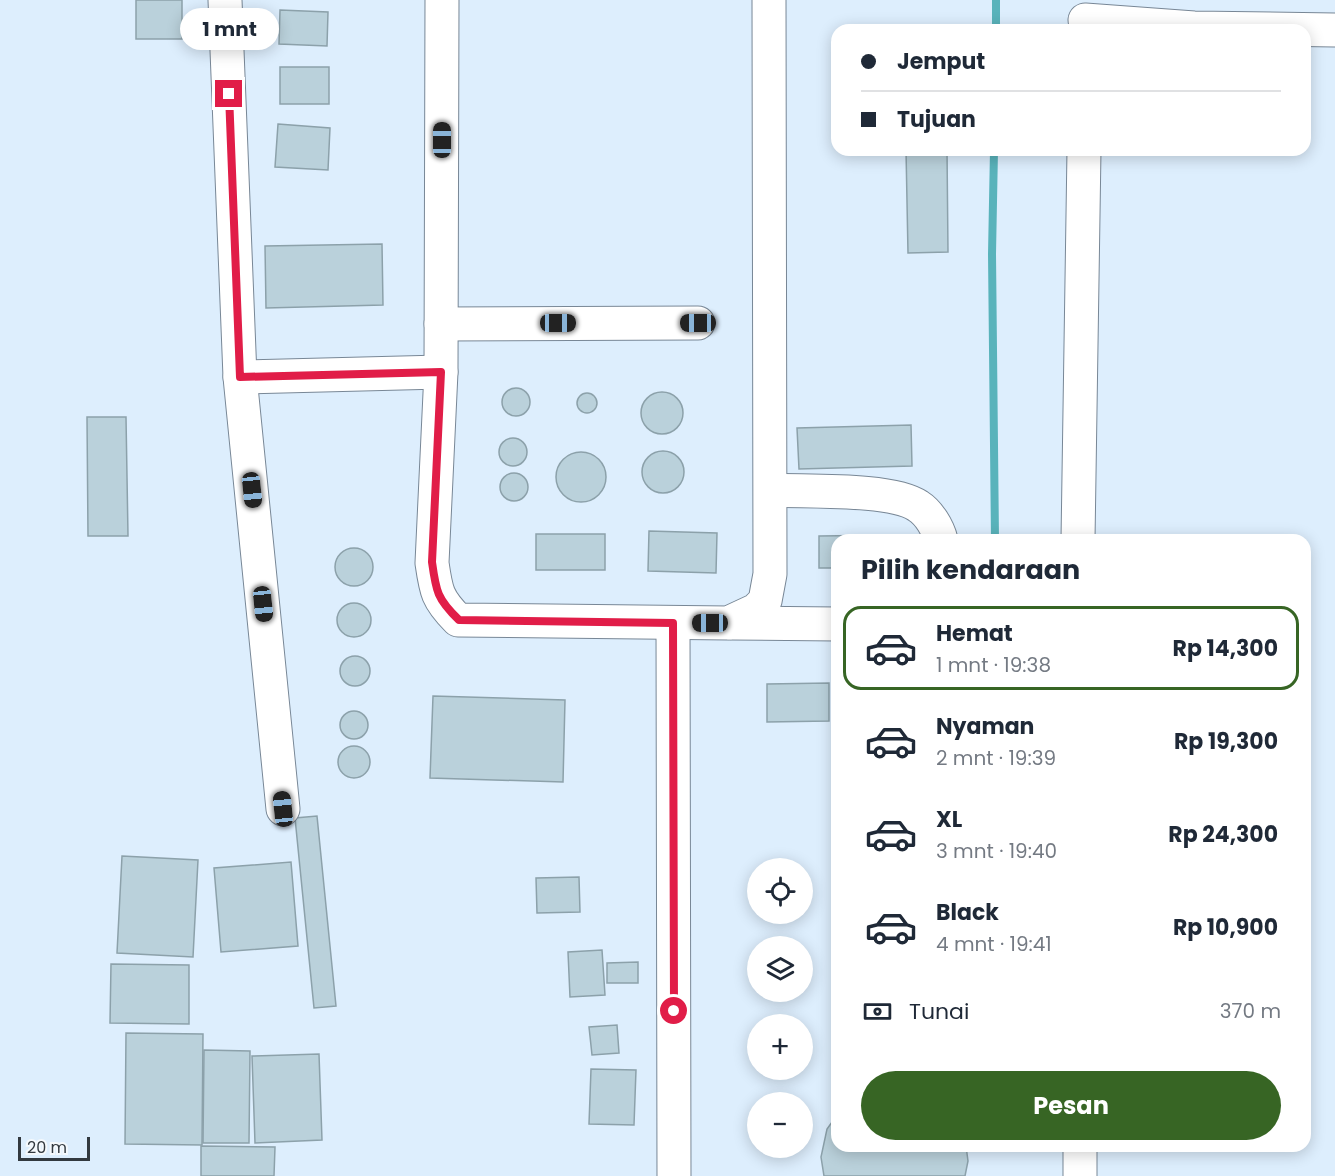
<!DOCTYPE html>
<html lang="id">
<head>
<meta charset="utf-8">
<style>
  :root { --surface:#fff; --page:#f2f2f3; --text:#1f2937; --muted:#747a83; --line:#e0e1e3; --accent:#376524 }
  body { margin:0; font-family:Poppins,sans-serif; background:var(--page); color:var(--text); height:100vh; display:flex; flex-direction:column; font-size:22px; white-space:nowrap }
  * { box-sizing:border-box; margin:0 }
  p { font-size:20px; color:var(--muted) }
  .icon { flex:none; width:33px; height:33px; fill:none; stroke:currentColor; stroke-width:2; stroke-linecap:round; stroke-linejoin:round }
  .map { position:relative; flex:1; overflow:hidden }
  .drawer { position:absolute; left:831px; top:534px; width:480px; height:618px; display:flex; flex-direction:column; background:var(--surface); border-radius:18px; box-shadow:0 3px 15px #0003 }
  .drawer>* { flex:none }
  .banner { position:absolute; left:831px; top:24px; width:480px; height:132px; border-radius:18px; box-shadow:0 3px 15px #0003; display:grid; align-content:center; height:132px; padding:0 30px; background:var(--surface) }
  .buttons { position:absolute; left:747px; top:858px; display:grid; gap:12px }
  .buttons a { display:grid; place-items:center; width:66px; height:66px; border-radius:50%; background:var(--surface); box-shadow:0 3px 15px #0003; font-size:30px }
  .scale { position:absolute; left:18px; bottom:15px; width:72px; box-sizing:border-box; padding-left:6px; border:3px solid #32393f; border-top:0; font-size:16px; line-height:21px; white-space:nowrap; color:#32393f; -webkit-text-stroke:4px #f5f9fc; paint-order:stroke }
  .end { position:absolute; width:27px; height:27px; margin:-14px; border:8px solid #e11d48; background:#fff; box-shadow:0 0 0 3px #fff }
  .from { border-radius:50% }
  .bubble { position:absolute; height:42px; border-radius:21px; background:var(--surface); box-shadow:0 3px 15px #0003; font-size:20px; font-weight:700; line-height:42px; text-align:center }
  .car { position:absolute; width:18px; height:36px; margin:-18px -9px; border-radius:8px; box-shadow:0 0 4px 2px #0007; background:linear-gradient(#222 24%,#8ab4d8 0 40%,#222 0 76%,#8ab4d8 0 86%,#222 0) }
  .banner b { display:flex; align-items:center; gap:21px; height:57px; font-size:22px }
  .banner b+b { border-top:2px solid var(--line) }
  .banner i { width:15px; height:15px; background:var(--text) }
  ul { padding:0; list-style:none }
  li { display:flex; align-items:center; gap:18px; height:84px; margin:0 12px 9px; padding:0 18px; border:3px solid transparent; border-radius:18px }
  li div { flex:1 }
  li b { display:block; font-size:22px }
  li em { font-style:normal; font-weight:700 }
  li.selected { border-color:var(--accent) }
  li>.icon { width:54px; height:54px; stroke-width:1.5 }
  h2 { padding:0 30px; font-size:27px; line-height:72px }
  .pay { display:flex; align-items:center; gap:15px; height:66px; padding:0 30px; font-size:22px }
  .pay p { margin-inline-start:auto }
  .action { display:flex; gap:12px; margin-top:auto; padding:12px 30px }
  .action a { flex:1; height:69px; border-radius:36px; background:var(--accent); color:#fff; font-size:24px; font-weight:700; line-height:69px; text-align:center }
  .map>svg:first-child { display:block }
  .lines { fill:none; stroke-linecap:round; stroke-linejoin:round }
  .stream { stroke:#59b3bb; stroke-width:8 }
  .building { fill:#bad1db; stroke:#8ca1aa; stroke-width:1.5 }
  .minor-casing { stroke:#788796; stroke-width:35 }
  .minor { stroke:#fff; stroke-width:33 }
  .route { stroke:#e11d48; stroke-width:8 }
</style>
</head>
<body>
<div class="map">
<svg width="1335" height="1176" viewBox="0 0 1335 1176">
  <rect width="100%" height="100%" fill="#ddeefd"/>
  <g class="lines">
    <!-- stream -->
    <g class="stream">
      <path d="M996,0v30"/>
      <path d="M994,150l-2,104 3,286"/>
    </g>
  </g>
  <!-- building -->
  <g class="building">
    <rect x="136" y="0" width="46" height="39"/>
    <path d="M280,10l48,2 -1,34 -48,-2z"/>
    <rect x="280" y="67" width="49" height="37"/>
    <path d="M278,124l52,4 -2,42 -53,-3z"/>
    <path d="M906,150h41l1,102 -40,1z"/>
    <path d="M382,244l1,61 -117,3 -1,-62z"/>
    <circle cx="516" cy="402" r="14"/>
    <circle cx="662" cy="413" r="21"/>
    <circle cx="587" cy="403" r="10"/>
    <path d="M87,417h39l2,119h-40z"/>
    <path d="M911,425l1,41 -113,3 -2,-41z"/>
    <circle cx="513" cy="452" r="14"/>
    <circle cx="663" cy="472" r="21"/>
    <circle cx="581" cy="477" r="25"/>
    <circle cx="514" cy="487" r="14"/>
    <path d="M649,531l68,2 -1,40 -68,-2z"/>
    <rect x="536" y="534" width="69" height="36"/>
    <path d="M895,535v5h-58v28h-18v-32z"/>
    <circle cx="354" cy="567" r="19"/>
    <circle cx="354" cy="620" r="17"/>
    <circle cx="355" cy="671" r="15"/>
    <path d="M829,683v38l-62,1v-38z"/>
    <path d="M433,696l132,4 -2,82 -133,-4z"/>
    <circle cx="354" cy="725" r="14"/>
    <circle cx="354" cy="762" r="16"/>
    <path d="M317,816l19,190 -22,2 -19,-190z"/>
    <path d="M122,856l76,4 -5,97 -76,-4z"/>
    <path d="M291,862l7,84 -77,6 -7,-84z"/>
    <path d="M579,877l1,35 -43,1 -1,-35z"/>
    <path d="M602,950l3,45 -35,2 -2,-45z"/>
    <path d="M638,962v21h-31v-20z"/>
    <path d="M111,964l78,1v59l-79,-1z"/>
    <path d="M617,1025l2,28 -27,2 -3,-28z"/>
    <path d="M126,1033l77,1 -1,111 -77,-1z"/>
    <path d="M204,1050l46,1 -1,92h-46z"/>
    <path d="M319,1054l3,86 -67,3 -3,-87z"/>
    <path d="M591,1069l45,1 -2,55 -45,-1z"/>
    <path d="M837,1115v31h129l2,15 -3,15h-141l-3,-19 6,-28z"/>
    <path d="M201,1146l74,1 -1,29h-73z"/>
  </g>
  <g class="lines">
    <defs>
      <g id="minor">
        <path d="M225,0l15,377 43,432"/>
        <path d="M442,0l-1,372 -9,191c4,28 5,36 26,57l270,3 28,-13 9,-9 5,-27 -1,-574"/>
        <path d="M1085,20l109,8 141,2"/>
        <path d="M441,324l257,-1"/>
        <path d="M240,377l201,-5"/>
        <path d="M771,490c34,2 121,-2 147,16 11,7 20,22 23,34"/>
        <path d="M1078,540l6,-390"/>
        <path d="M673,623l1,553"/>
        <path d="M731,623l106,1"/>
        <path d="M1080,1146v30"/>
      </g>
    </defs>
    <!-- minor casing -->
    <use href="#minor" class="minor-casing"/>
    <!-- minor -->
    <use href="#minor" class="minor"/>
  </g>
  <g class="lines">
    <!-- route -->
    <path class="route" d="M229,94l11,283 201,-5 -9,190c4,29 5,37 27,58l214,3 1,388"/>
  </g>
</svg>
<div class="buttons">
<a><svg class="icon" aria-label="locate" viewBox="0 0 24 24"><circle cx="12" cy="12" r="6"/><path d="M12 2v4M12 18v4M2 12h4M18 12h4"/></svg></a>
<a><svg class="icon" aria-label="layers" viewBox="0 0 24 24"><path d="M12 4l9 5-9 5-9-5zM3 14l9 5 9-5"/></svg></a>
<a>+</a>
<a>−</a>
</div>
<div class="scale">20 m</div>
<i class="end from" style="left:674px;top:1011px"></i>
<i class="end" style="left:229px;top:94px"></i>
<div class="bubble" style="left:180px;top:8px;width:99px">1 mnt</div>
<i class="car" style="left:442px;top:140px;rotate:0deg"></i>
<i class="car" style="left:558px;top:323px;rotate:90deg"></i>
<i class="car" style="left:698px;top:323px;rotate:270deg"></i>
<i class="car" style="left:252px;top:490px;rotate:174deg"></i>
<i class="car" style="left:263px;top:604px;rotate:174deg"></i>
<i class="car" style="left:710px;top:623px;rotate:270deg"></i>
<i class="car" style="left:283px;top:809px;rotate:354deg"></i>
<div class="banner">
<b><i class="from"></i>Jemput</b>
<b><i></i>Tujuan</b>
</div>
<section class="drawer">
<h2>Pilih kendaraan</h2>
<ul>
<li class="selected"><svg class="icon" aria-label="car" viewBox="0 0 24 24"><path d="M5 17H2v-5l4-1 3-4h7l3 4 3 1v5h-3M9 17h6M6 11h13"/><circle cx="7" cy="17" r="2"/><circle cx="17" cy="17" r="2"/></svg><div><b>Hemat</b><p>1 mnt · 19:38</p></div><em>Rp 14,300</em></li>
<li><svg class="icon" aria-label="car" viewBox="0 0 24 24"><path d="M5 17H2v-5l4-1 3-4h7l3 4 3 1v5h-3M9 17h6M6 11h13"/><circle cx="7" cy="17" r="2"/><circle cx="17" cy="17" r="2"/></svg><div><b>Nyaman</b><p>2 mnt · 19:39</p></div><em>Rp 19,300</em></li>
<li><svg class="icon" aria-label="car" viewBox="0 0 24 24"><path d="M5 17H2v-5l4-1 3-4h7l3 4 3 1v5h-3M9 17h6M6 11h13"/><circle cx="7" cy="17" r="2"/><circle cx="17" cy="17" r="2"/></svg><div><b>XL</b><p>3 mnt · 19:40</p></div><em>Rp 24,300</em></li>
<li><svg class="icon" aria-label="car" viewBox="0 0 24 24"><path d="M5 17H2v-5l4-1 3-4h7l3 4 3 1v5h-3M9 17h6M6 11h13"/><circle cx="7" cy="17" r="2"/><circle cx="17" cy="17" r="2"/></svg><div><b>Black</b><p>4 mnt · 19:41</p></div><em>Rp 10,900</em></li>
</ul>
<div class="pay"><svg class="icon" aria-label="cash" viewBox="0 0 24 24"><path d="M3 7h18v10H3z"/><circle cx="12" cy="12" r="2"/></svg>Tunai<p>370 m</p></div>
<div class="action"><a>Pesan</a></div>
</section>
</div>
</body>
</html>
